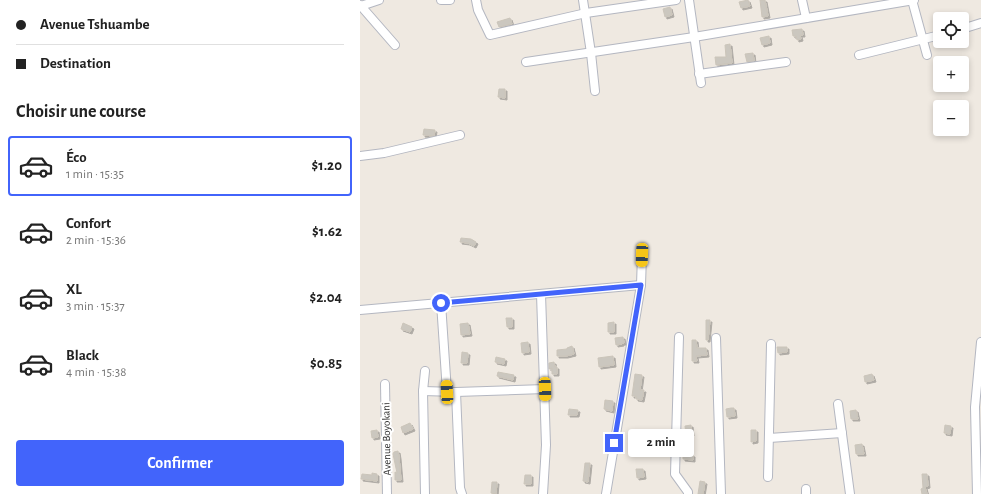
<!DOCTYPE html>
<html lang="fr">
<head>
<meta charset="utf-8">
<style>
  :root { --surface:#fff; --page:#f2f2f2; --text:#222; --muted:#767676; --line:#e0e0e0; --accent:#4264fb }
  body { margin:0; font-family:"Alegreya Sans",sans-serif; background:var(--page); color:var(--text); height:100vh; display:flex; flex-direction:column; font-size:15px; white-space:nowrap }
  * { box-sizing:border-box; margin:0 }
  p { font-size:13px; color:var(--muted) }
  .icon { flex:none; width:22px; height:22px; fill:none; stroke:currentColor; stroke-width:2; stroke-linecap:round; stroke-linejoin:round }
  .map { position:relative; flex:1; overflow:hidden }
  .drawer { display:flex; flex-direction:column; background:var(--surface); width:360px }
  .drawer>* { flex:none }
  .guide { display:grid; align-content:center; height:88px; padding:0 16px; background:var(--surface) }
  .controls { position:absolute; left:573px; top:12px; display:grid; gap:8px }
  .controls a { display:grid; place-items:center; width:36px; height:36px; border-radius:4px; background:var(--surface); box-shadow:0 2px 6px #0003; font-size:20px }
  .end { position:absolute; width:18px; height:18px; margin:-9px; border:5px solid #4264fb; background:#fff; box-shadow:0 0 0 2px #fff }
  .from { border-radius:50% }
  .bubble { position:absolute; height:28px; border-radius:4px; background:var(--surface); box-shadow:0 2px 6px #0003; font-size:13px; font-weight:700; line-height:28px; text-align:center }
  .car { position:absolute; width:12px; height:24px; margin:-12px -6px; border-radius:5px; box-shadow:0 0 3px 1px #0007; background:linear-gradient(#f5c518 24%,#345 0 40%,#f5c518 0 76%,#345 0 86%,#f5c518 0) }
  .guide b { display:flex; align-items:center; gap:14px; height:38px; font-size:15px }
  .guide b+b { border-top:1px solid var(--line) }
  .guide i { width:10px; height:10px; background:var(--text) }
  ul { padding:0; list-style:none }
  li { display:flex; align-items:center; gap:12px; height:60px; margin:0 8px 6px; padding:0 8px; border:2px solid transparent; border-radius:4px }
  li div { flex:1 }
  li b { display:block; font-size:15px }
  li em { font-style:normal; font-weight:700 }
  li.current { border-color:var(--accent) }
  li>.icon { width:36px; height:36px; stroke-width:1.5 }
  h2 { padding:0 16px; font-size:18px; line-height:48px }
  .cta { display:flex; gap:8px; margin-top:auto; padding:8px 16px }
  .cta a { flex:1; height:46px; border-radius:4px; background:var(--accent); color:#fff; font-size:16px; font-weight:700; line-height:46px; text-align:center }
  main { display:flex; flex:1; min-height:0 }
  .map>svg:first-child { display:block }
  .building { fill:#cbc7bf; stroke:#cbc5ba; filter:url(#shadow) }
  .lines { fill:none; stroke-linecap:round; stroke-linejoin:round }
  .minor-casing { stroke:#b4b7c1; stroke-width:10 }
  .minor { stroke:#fff; stroke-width:8 }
  .route { stroke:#4264fb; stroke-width:5 }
  .labels { text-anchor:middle; stroke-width:4; stroke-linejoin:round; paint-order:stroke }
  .street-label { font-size:11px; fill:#2e2e2e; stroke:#fff }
</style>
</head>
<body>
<main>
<section class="drawer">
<div class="guide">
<b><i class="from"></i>Avenue Tshuambe</b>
<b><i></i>Destination</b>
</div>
<h2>Choisir une course</h2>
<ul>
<li class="current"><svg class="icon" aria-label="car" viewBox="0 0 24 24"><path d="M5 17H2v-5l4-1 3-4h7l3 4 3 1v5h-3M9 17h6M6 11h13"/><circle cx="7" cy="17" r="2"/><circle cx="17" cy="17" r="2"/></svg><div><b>Éco</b><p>1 min · 15:35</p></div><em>$1.20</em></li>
<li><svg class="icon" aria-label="car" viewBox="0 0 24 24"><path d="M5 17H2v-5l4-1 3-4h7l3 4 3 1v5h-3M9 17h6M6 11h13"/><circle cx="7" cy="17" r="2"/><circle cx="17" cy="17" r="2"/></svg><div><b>Confort</b><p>2 min · 15:36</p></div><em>$1.62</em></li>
<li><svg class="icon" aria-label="car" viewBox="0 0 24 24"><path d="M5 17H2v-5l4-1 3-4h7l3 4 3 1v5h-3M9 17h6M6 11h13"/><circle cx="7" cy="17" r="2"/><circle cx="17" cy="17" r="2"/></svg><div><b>XL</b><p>3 min · 15:37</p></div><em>$2.04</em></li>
<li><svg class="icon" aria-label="car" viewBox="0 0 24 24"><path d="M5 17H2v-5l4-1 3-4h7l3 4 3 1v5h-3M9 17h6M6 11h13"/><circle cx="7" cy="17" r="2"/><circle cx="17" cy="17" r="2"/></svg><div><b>Black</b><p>4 min · 15:38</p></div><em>$0.85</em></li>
</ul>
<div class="cta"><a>Confirmer</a></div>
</section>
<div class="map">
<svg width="621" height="494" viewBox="0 0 621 494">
  <defs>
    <filter id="shadow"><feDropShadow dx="2" dy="2" stdDeviation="0" flood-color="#0004"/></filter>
  </defs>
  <rect width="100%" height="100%" fill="#efe9e1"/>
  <!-- building -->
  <g class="building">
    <path d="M388,0l2,6 -9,2 -2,-6z"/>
    <path d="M400,0h5l3,16 -6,1z"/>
    <path d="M310,7l2,8 -7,2 -2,-8z"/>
    <path d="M150,18l2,6 -13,3 -2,-5z"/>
    <path d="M442,29l1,6h-3l1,4 -4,1 -1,-4h-3l-1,-6z"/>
    <path d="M409,36l1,7 -8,2 -2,-7z"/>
    <path d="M370,44l2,19 -16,2 -1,-8h11l-1,-12z"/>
    <path d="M393,53l1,8 -7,1 -2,-8z"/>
    <path d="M139,89h6v9l-7,-1z"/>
    <path d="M64,129l11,1 -1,6 -11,-1z"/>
    <path d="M101,238l10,1 5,3 -2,4 -6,-3 -8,-1z"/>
    <path d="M146,318h6v9h-5z"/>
    <path d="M346,320h4l-2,20h-2z"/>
    <path d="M254,322v10h-6v-9z"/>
    <path d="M43,323l9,4 -2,5 -9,-3z"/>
    <path d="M108,323l2,11 -9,1 -1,-11z"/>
    <path d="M263,337l1,6h-2v1l-6,1 -1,-7z"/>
    <path d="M332,340h4l1,8h9l1,7 -11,1 1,5h-5z"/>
    <path d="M168,342l1,10 -7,1 -1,-10z"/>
    <path d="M212,346l2,8 -8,2h-9v-6l10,-1v-1z"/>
    <path d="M417,347h10v5l-9,1z"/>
    <path d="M102,352l6,1 -1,10h-6z"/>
    <path d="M253,356l1,9 -15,2 -1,-9z"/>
    <path d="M136,357l9,2 -1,5 -9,-2z"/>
    <path d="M194,362l1,5h2v7h-5v-6l-3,1v-6z"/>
    <path d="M138,372l16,3 -1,5 -16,-4z"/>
    <path d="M275,374l7,1 -2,15h4l-2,10 -6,-1v-3h-4z"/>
    <path d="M512,374l2,6 -9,2 -1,-6z"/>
    <path d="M245,400l8,1 -1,10 -8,-2z"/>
    <path d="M371,408h3l1,8 -8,1 -1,-8z"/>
    <path d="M209,409l9,1 -1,5h-9z"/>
    <path d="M496,410l2,9h-7l-1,-8z"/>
    <path d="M50,423l3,6 -10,4 -2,-6z"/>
    <path d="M331,425l1,9 -6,1 -1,-9z"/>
    <path d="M585,425l6,1 -1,8 -6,-1z"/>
    <path d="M17,430l1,7 -6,1 -1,-7z"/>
    <path d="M391,430h5v11l-5,1z"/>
    <path d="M502,444l2,10h-8l-1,-9z"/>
    <path d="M38,451l1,6 2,23h-6v-8l2,1 -4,-19 1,-2z"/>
    <path d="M323,454l10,1v5l-10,-1z"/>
    <path d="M225,463h5l-2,19 -5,-1z"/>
    <path d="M276,469h7l1,8 -7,1z"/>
    <path d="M12,473l5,1v7l-16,-2 1,-5 10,1z"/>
    <path d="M562,474h5l1,12 -3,1 2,7h-5l-1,-5 2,-1z"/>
    <path d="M165,475h6v9h-7z"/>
    <path d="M340,481l5,1 -2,12h-5z"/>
    <path d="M132,482h5l-1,12 -5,-1z"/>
  </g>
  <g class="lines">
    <defs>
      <g id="minor">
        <path d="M81,0h9"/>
        <path d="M116,0l2,10 12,25 96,-22 90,-13"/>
        <path d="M223,0l8,53 4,38"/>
        <path d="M329,0l12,83"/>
        <path d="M442,0l4,18"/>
        <path d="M552,0l15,55"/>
        <path d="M0,5l35,40"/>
        <path d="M1,6l18,-6"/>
        <path d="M602,29l19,-6"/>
        <path d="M499,55l81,-20"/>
        <path d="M166,62l168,-25 220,-37"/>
        <path d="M339,74l87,-12"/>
        <path d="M0,156l24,-3 76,-18"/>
        <path d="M181,294l5,151 -3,49"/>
        <path d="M81,303l6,89"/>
        <path d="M0,310l281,-25"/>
        <path d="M319,337l-4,137 13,18v2"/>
        <path d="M356,338l5,156"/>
        <path d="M65,371l-2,20 2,103"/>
        <path d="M25,384l2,110"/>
        <path d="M63,391l33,1 89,-3"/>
        <path d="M96,392l4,96 2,6"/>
        <path d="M478,404l12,90"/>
        <path d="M409,438l73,-5"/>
        <path d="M408,477l3,-133"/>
        <path d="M446,489v5"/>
        <path d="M246,494l35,-209 1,-30"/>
        <path d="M617,494l-2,-87 6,-65"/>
      </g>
    </defs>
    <!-- minor casing -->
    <use href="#minor" class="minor-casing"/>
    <!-- minor -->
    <use href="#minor" class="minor"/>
  </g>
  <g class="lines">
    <!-- route -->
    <path class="route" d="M81,303l200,-18 -27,158"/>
  </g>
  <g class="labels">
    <!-- street labels -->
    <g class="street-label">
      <text transform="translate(26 439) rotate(-91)" y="4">Avenue Boyokani</text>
    </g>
  </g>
</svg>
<div class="controls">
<a><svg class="icon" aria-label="locate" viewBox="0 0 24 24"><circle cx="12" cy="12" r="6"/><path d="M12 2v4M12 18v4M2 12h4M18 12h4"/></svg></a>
<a>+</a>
<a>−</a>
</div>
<i class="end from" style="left:81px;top:303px"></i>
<i class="end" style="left:254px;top:443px"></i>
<div class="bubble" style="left:268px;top:429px;width:66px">2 min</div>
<i class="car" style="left:282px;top:255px;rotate:182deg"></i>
<i class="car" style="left:185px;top:389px;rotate:178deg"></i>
<i class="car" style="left:87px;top:392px;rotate:357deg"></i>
</div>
</main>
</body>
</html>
